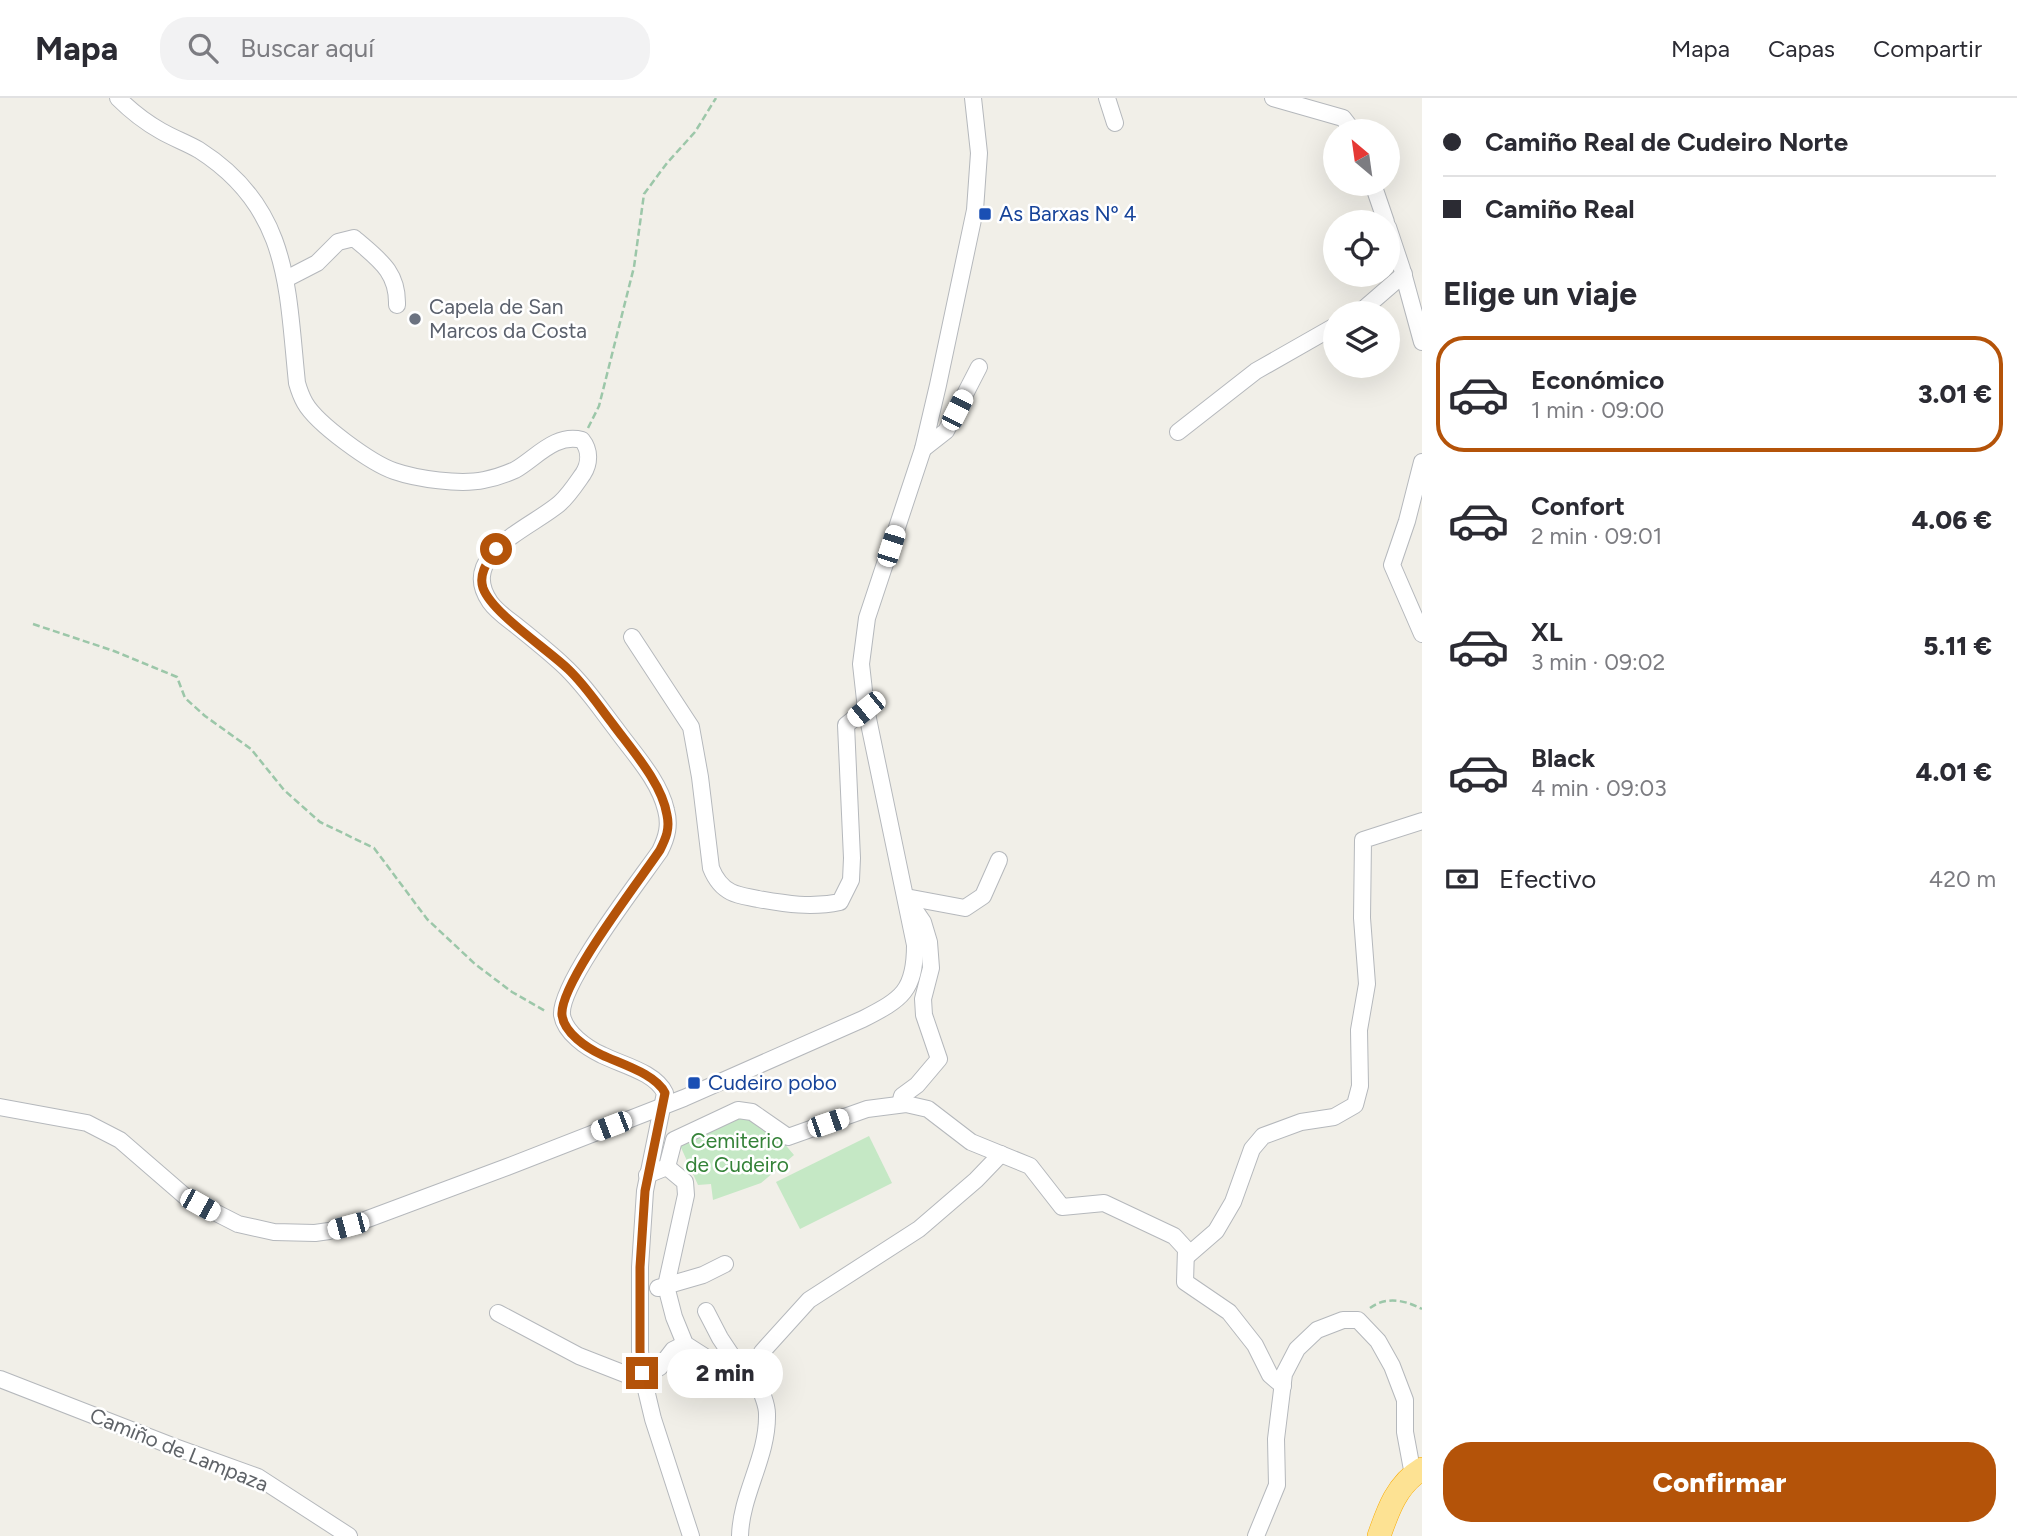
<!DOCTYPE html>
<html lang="es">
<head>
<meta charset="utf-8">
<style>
  :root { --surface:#fff; --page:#f2f2f3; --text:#2b2b33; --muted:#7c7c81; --line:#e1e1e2; --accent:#b45309 }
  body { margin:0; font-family:Figtree,sans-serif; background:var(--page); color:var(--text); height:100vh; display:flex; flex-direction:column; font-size:26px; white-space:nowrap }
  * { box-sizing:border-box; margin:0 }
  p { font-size:23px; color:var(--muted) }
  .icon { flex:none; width:38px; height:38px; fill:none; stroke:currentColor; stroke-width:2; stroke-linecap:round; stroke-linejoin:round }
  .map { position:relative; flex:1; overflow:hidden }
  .details { display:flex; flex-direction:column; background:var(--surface); width:595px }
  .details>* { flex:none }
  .banner { display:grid; align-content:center; height:154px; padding:0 21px; background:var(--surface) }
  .needle { width:46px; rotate:331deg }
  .tools { position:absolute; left:1323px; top:21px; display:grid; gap:14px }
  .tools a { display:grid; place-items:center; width:77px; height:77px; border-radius:50%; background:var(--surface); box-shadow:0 7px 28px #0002; font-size:35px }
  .end { position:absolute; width:32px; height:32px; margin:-16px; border:9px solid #b45309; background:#fff; box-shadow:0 0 0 4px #fff }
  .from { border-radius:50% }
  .bubble { position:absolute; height:49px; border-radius:24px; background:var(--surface); box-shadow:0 7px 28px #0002; font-size:23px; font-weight:800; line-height:49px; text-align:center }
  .car { position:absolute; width:21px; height:42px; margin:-21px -10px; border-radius:9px; box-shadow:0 0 5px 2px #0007; background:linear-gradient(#fff 24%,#345 0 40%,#fff 0 76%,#345 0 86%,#fff 0) }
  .banner b { display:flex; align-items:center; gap:24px; height:66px; font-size:26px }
  .banner b+b { border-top:2px solid var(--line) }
  .banner i { width:18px; height:18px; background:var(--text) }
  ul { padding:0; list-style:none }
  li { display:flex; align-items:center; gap:21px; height:116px; margin:0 14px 10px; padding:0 7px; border:4px solid transparent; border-radius:28px }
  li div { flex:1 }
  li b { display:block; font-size:26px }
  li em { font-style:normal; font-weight:800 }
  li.active { border-color:var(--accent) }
  li>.icon { width:63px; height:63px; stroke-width:1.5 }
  h2 { padding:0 21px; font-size:32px; line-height:84px }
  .pay { display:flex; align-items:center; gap:18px; height:77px; padding:0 21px; font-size:26px }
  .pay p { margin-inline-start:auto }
  .button { display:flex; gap:14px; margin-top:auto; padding:14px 21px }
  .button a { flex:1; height:80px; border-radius:28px; background:var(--accent); color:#fff; font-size:28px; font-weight:800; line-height:80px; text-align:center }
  header { display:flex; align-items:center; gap:42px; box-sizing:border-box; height:98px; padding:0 35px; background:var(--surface); border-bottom:2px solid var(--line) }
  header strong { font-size:33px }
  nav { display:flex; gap:38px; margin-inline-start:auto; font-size:24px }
  .search { width:490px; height:63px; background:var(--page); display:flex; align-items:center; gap:18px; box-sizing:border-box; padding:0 24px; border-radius:28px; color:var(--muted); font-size:26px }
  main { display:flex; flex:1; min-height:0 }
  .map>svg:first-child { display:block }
  .green { fill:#c5e8c5 }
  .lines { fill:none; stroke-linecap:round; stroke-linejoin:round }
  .minor-casing { stroke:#b5b8bc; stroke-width:18 }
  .highway-casing { stroke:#f9ab00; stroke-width:24 }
  .path { stroke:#9cc7a9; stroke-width:2.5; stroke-dasharray:7 3.5; stroke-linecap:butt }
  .minor { stroke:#fff; stroke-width:16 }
  .highway { stroke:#fde293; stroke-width:23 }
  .route { stroke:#b45309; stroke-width:9 }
  .transit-dot { fill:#1a4fb4; stroke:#fff; stroke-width:2.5 }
  .worship-dot { fill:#6b7280; stroke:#fff; stroke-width:2.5 }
  .labels { text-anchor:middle; stroke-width:5; stroke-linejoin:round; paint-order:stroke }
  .transit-label { font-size:21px; fill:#164399; stroke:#fff; text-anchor:start }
  .worship-label { font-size:21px; fill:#5b616d; stroke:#fff; text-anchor:start }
  .park-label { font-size:21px; fill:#348238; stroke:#fff }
  .street-label { font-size:21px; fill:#5f6368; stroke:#fff }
</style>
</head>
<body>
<header>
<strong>Mapa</strong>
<div class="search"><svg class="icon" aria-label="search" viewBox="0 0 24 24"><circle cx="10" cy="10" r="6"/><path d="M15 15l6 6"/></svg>Buscar aquí</div>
<nav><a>Mapa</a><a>Capas</a><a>Compartir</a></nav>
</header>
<main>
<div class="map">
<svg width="1422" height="1438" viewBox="0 0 1422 1438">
  <rect width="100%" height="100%" fill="#f1efe8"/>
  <!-- green -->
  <g class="green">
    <path d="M733,1017c29,1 44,19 61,40l-33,28 -48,17 -2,-16 -13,1 -20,-44z"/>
    <path d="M869,1038l23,47 -92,46 -24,-47z"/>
  </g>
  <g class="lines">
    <defs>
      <g id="minor">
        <path d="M118,0c13,13 27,24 43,33 12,7 26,12 38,19 91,58 88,137 98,233 2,7 4,13 8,20 12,21 66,60 89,68 23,8 66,14 90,9 11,-2 22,-6 31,-10 21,-12 40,-37 67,-30 8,10 8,23 1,34 -7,10 -14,21 -23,29 -27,24 -103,51 -70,99 7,10 18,17 28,25 15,12 30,24 44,37 21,19 37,43 54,65 18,25 43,51 50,81 4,15 1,27 -6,41 -20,29 -101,133 -98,164 3,18 25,33 40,40 20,10 53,17 63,38l-20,98 -5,76v84l3,26 10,42 38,117"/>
        <path d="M1107,0l8,25"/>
        <path d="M1273,0l70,20 10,13"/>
        <path d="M1373,86l13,38"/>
        <path d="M1388,129l14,42 20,73"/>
        <path d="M286,181l31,-16 21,-21 16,-4c24,21 44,33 43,67"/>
        <path d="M1359,215l45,-39"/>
        <path d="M1178,334l78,-61 79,-45"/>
        <path d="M923,351l23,-18 33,-64"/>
        <path d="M1422,364l-15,59 -15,44 30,69"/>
        <path d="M632,539l59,90 9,50 11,91c4,10 10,19 20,24 8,4 19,5 27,7 28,5 54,9 82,3l11,-22 1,-22 -6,-133 20,-16"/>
        <path d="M906,799l59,11 18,-12 16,-36"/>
        <path d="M900,1006l2,-8 15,-11 22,-26 -15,-44 -1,-16 8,-31 -2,-26 -6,-20 -13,-19"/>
        <path d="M0,1009l87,16 33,17 67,58 51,26 36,8 41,1 14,-2 36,-11 142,-53 177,-69 179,-79c39,-20 52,-28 52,-74l-49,-236 -5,-45 6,-46 56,-169 15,-64 37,-175 4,-57 -6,-55"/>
        <path d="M667,1069l18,15 1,13 -20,91 8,31 11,27 36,23 17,-2 15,8"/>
        <path d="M647,1077l20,-8 7,-27 64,-30 14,2 36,25 79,-28 39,-5 22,5 43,33 59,24 32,41 42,-4 70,33 12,13 -1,33 44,30 26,33 15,30 13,11"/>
        <path d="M1186,1159l30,-26 17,-29 19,-53 11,-13 38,-14 33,-5 21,-12 5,-19 -1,-56 8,-46 -5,-66 1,-78 59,-19"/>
        <path d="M658,1190l45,-13 22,-11"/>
        <path d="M706,1213l14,27 18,27"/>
        <path d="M498,1215l81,43 46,18 17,-1"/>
        <path d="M643,1279l17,-10 13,-17 12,-6"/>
        <path d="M0,1281l172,67 86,31 91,59"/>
        <path d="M740,1438c1,-42 28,-79 27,-122 0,-13 -9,-29 -14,-41l9,-21 47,-52 110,-71 57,-49 25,-26"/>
        <path d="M1256,1438l21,-51 -1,-46 8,-65 13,-25 20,-19 26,-10h15l20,21 14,25 13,34v32l8,43"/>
      </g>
      <path id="highway" d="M1379,1438c9,-26 18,-52 43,-67"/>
    </defs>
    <!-- minor casing -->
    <use href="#minor" class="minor-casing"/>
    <!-- highway casing -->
    <use href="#highway" class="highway-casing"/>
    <!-- path -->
    <g class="path">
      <path d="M588,330l11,-22 35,-139 10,-73 23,-31 28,-31 21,-34"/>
      <path d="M33,526l81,27 63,26 8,21 20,18 46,33 33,41 36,32 54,26 53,71 48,45 37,28 35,20"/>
      <path d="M1370,1210c16,-12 35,-8 52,1"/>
    </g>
    <!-- minor -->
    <use href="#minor" class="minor"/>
    <!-- highway -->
    <use href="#highway" class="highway"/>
  </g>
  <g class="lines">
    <!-- route -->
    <path class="route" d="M496,451c-7,11 -18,24 -13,39 9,25 63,60 85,81 17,16 30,36 44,54 19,26 50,60 55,92 3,14 -1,23 -7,35 -20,30 -101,134 -98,165 2,18 25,33 40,40 19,9 54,19 63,38l-20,98 -5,76v84l2,22"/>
  </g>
  <!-- markers -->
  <g class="transit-dot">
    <rect x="978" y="109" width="14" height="14" rx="3.5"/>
    <rect x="687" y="978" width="14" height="14" rx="3.5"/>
  </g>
  <circle class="worship-dot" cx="415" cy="221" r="7"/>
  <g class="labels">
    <!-- transit labels -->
    <g class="transit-label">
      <text x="999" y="123">As Barxas Nº 4</text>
      <text x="708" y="992">Cudeiro pobo</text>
    </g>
    <!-- worship labels -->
    <g class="worship-label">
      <text x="429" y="216">Capela de San<tspan x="429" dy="24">Marcos da Costa</tspan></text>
    </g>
    <!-- park labels -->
    <g class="park-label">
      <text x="737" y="1050">Cemiterio<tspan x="737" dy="24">de Cudeiro</tspan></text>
    </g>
    <!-- street labels -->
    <g class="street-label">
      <text transform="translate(179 1352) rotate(22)" y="7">Camiño de Lampaza</text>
    </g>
  </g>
</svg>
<div class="tools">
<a><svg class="needle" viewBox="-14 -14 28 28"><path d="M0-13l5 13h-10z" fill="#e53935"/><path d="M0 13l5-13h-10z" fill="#7c7c81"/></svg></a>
<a><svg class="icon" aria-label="locate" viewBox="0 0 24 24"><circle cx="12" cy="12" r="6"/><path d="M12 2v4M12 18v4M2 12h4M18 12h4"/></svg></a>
<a><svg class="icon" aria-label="layers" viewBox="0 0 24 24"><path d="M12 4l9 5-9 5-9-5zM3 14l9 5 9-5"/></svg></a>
</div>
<i class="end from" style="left:496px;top:451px"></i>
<i class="end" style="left:642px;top:1275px"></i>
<div class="bubble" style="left:667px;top:1251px;width:116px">2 min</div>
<i class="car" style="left:957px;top:312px;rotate:27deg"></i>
<i class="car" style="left:891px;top:448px;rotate:18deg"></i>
<i class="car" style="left:866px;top:611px;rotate:231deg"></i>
<i class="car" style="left:828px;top:1025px;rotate:71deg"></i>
<i class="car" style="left:611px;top:1028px;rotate:249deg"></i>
<i class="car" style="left:200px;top:1107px;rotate:119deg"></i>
<i class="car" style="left:348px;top:1128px;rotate:255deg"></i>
</div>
<section class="details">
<div class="banner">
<b><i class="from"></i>Camiño Real de Cudeiro Norte</b>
<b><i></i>Camiño Real</b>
</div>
<h2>Elige un viaje</h2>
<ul>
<li class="active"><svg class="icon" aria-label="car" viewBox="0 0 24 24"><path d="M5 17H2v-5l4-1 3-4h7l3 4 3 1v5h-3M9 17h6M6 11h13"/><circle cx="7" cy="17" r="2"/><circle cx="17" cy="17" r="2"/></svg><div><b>Económico</b><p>1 min · 09:00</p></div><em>3.01 €</em></li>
<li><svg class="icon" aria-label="car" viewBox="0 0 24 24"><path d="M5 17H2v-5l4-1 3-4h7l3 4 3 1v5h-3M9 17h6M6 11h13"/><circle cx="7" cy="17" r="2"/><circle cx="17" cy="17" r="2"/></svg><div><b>Confort</b><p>2 min · 09:01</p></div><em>4.06 €</em></li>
<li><svg class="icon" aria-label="car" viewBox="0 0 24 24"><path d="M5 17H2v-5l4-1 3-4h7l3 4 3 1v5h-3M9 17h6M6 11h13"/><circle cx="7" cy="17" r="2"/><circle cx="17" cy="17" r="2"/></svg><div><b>XL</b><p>3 min · 09:02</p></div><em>5.11 €</em></li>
<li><svg class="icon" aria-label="car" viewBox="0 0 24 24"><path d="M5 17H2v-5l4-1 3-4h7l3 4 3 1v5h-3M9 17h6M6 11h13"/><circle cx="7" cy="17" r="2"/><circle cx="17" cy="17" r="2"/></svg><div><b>Black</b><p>4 min · 09:03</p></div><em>4.01 €</em></li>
</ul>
<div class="pay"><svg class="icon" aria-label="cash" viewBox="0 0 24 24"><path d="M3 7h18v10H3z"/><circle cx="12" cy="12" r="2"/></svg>Efectivo<p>420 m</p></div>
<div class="button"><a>Confirmar</a></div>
</section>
</main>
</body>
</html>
